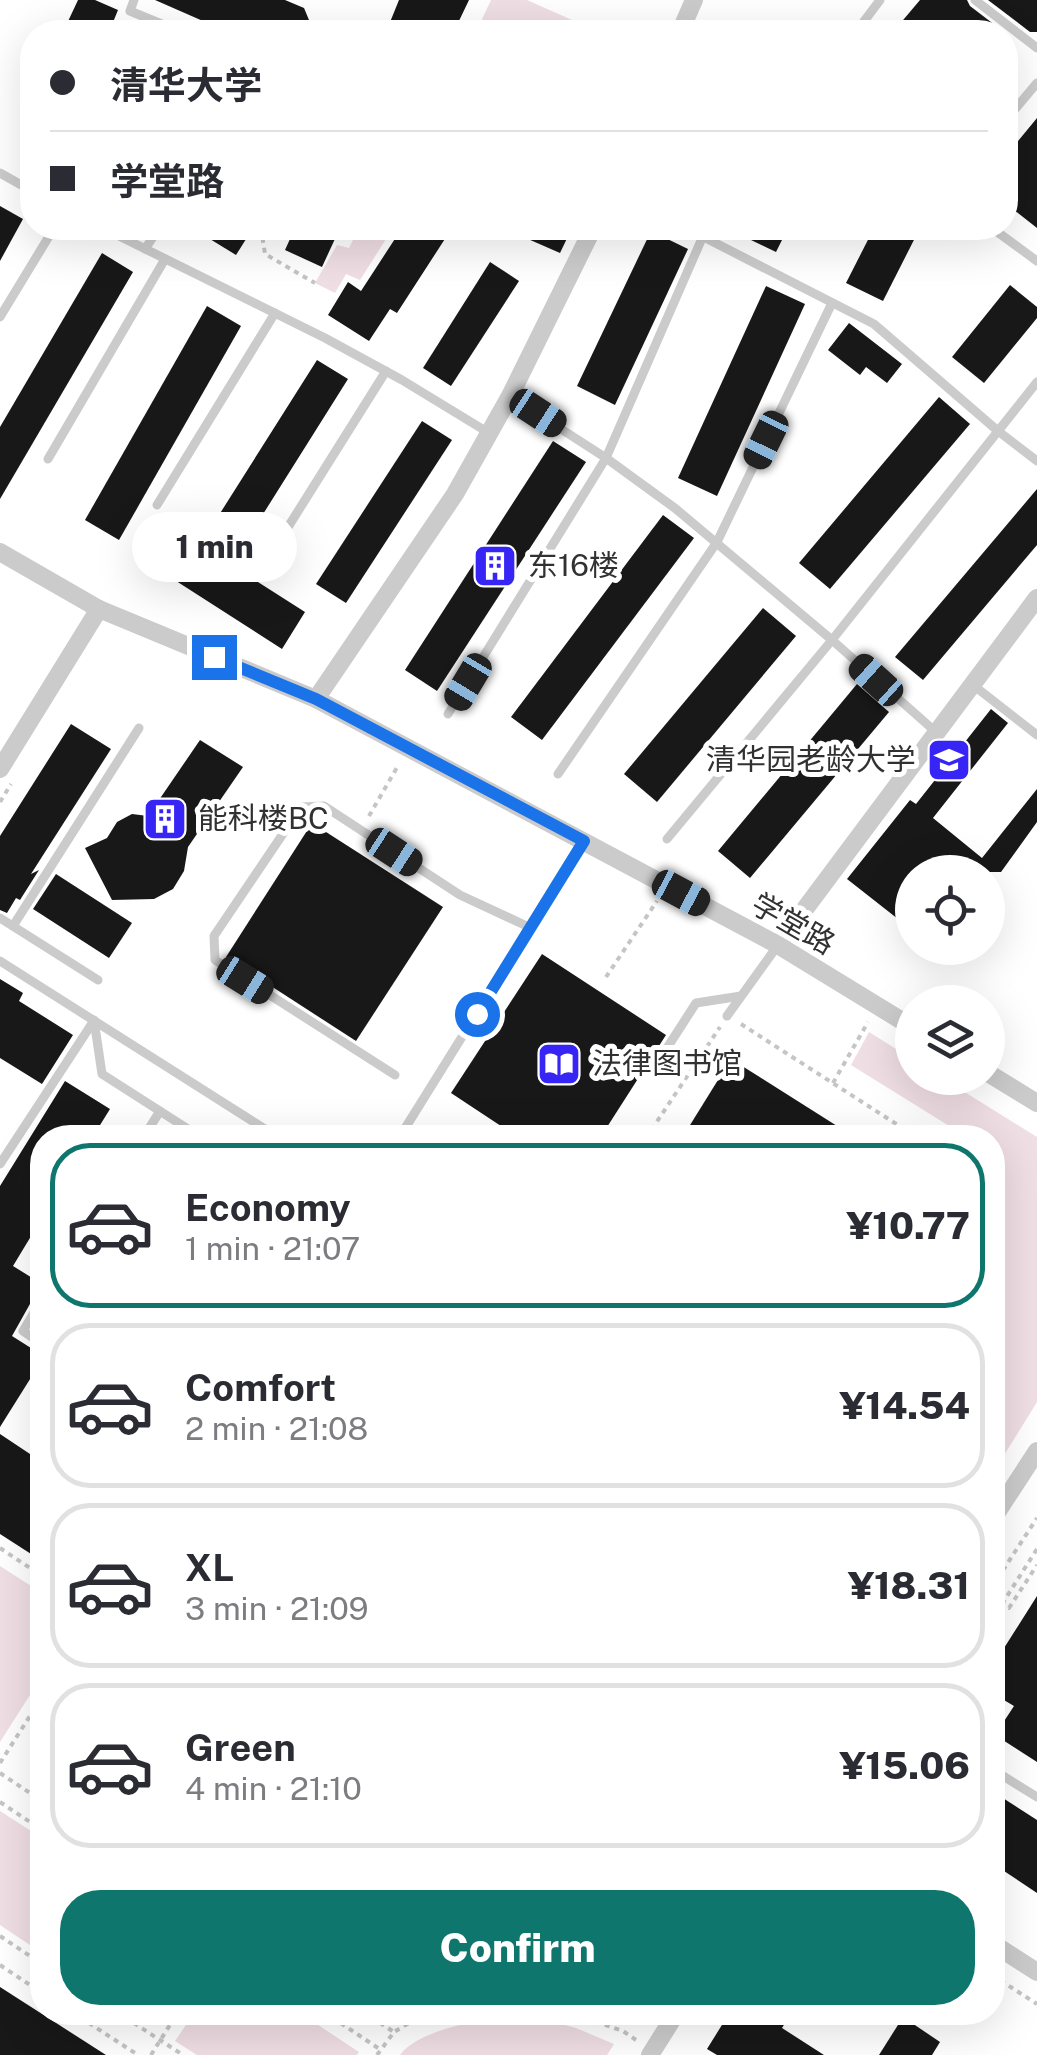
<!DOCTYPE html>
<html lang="en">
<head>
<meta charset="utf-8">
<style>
  :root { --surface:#fff; --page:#f2f2f3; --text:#2b2b33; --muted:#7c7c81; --line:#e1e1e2; --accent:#0f766e }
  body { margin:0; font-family:"Public Sans","Noto Sans SC",sans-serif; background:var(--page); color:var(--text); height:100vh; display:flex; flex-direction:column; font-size:38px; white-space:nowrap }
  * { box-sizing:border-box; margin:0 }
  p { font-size:32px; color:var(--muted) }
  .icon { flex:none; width:55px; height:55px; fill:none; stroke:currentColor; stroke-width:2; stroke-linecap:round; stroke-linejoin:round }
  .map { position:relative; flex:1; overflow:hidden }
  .drawer { position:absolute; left:30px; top:1125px; width:975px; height:900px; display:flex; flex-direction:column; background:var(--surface); border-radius:40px; box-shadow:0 10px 40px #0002 }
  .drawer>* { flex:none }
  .banner { position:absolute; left:20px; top:20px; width:998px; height:220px; border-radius:40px; box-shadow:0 10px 40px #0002; display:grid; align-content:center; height:220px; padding:0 30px; background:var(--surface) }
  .fabs { position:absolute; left:895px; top:855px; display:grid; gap:20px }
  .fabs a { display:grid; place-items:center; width:110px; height:110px; border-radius:50%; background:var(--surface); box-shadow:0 10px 40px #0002; font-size:50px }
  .end { position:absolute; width:45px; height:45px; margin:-22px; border:12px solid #1a73e8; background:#fff; box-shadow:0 0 0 5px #fff }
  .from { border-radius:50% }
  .bubble { position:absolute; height:70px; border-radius:35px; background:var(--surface); box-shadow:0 10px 40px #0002; font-size:32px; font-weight:800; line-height:70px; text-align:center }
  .car { position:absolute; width:30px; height:60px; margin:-30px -15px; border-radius:12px; box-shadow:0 0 8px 2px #0007; background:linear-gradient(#222 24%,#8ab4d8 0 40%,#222 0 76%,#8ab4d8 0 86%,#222 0) }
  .banner b { display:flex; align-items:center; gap:35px; height:95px; font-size:38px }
  .banner b+b { border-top:2px solid var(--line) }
  .banner i { width:25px; height:25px; background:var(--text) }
  ul { padding:18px 0 0; list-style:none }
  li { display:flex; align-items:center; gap:30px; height:165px; margin:0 20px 15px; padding:0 10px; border:5px solid var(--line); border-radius:40px }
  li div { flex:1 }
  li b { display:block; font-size:38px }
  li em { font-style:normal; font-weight:800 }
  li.active { border-color:var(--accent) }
  li>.icon { width:90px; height:90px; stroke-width:1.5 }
  .cta { display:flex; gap:20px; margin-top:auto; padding:20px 30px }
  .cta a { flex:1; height:115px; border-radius:40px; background:var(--accent); color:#fff; font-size:40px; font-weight:800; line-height:115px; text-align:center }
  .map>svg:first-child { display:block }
  .green { fill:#efdee4 }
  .building { fill:#181818 }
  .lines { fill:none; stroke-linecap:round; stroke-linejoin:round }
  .path { stroke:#c5c5c5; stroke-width:4; stroke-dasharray:5 5; stroke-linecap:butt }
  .lane { stroke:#cbcbcb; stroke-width:9 }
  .street { stroke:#cbcbcb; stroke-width:18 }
  .route { stroke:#1a73e8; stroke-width:12 }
  .labels { text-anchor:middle; stroke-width:10; stroke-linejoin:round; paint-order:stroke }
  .poi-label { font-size:30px; fill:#313131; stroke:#fff; text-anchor:start }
  .street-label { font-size:30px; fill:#313131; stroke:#fff }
</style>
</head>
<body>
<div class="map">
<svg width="1037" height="2055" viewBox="0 0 1037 2055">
  <rect width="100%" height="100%" fill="#fff"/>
  <!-- green -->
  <g class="green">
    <path d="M491,0h36l72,32h-123z"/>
    <path d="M359,228h34l-33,52 -14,-6 -11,19 -20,-10 22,-38 12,3z"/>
    <path d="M869,1032l43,27v19h30l95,59v265l-44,71 -1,-335 -43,-1 5,-8 -103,-64z"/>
    <path d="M0,1566l42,27v83l-42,66z"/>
    <path d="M0,1811l42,27v115l-42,-28z"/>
    <path d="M194,2013h106l59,39 -2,3h-160l-22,-14z"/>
    <path d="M492,2017h44l40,11 38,16 -7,11h-207c17,-23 65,-31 92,-38z"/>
  </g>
  <!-- building -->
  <g class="building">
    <path d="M78,0h17l23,10 -9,22h-46z"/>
    <path d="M155,0h130l19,8 10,24h-86z"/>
    <path d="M399,0h70l-11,23 -9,-3 -5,12h-58z"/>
    <path d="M920,0h47l3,6 34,26h-111z"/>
    <path d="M988,0h49v32h-7z"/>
    <path d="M1037,118v110l-32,-25v-46z"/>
    <path d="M0,206l23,13 -23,42z"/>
    <path d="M192,228h43l13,8 -12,19z"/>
    <path d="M295,228h45l-18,39 -37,-17z"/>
    <path d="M402,228h50l-55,85 -7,-4 -21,32 -41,-26 20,-33 13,9z"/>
    <path d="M503,228h69l-12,25z"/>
    <path d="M726,228h62l-12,24z"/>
    <path d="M874,228h46l-37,73 -37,-18z"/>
    <path d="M651,231l37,18 -73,156 -38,-19z"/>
    <path d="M102,253l31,19 -133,227v-72z"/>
    <path d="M490,262l29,19 -68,105 -28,-18z"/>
    <path d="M1010,285l27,22v11l-53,65 -32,-26z"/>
    <path d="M766,286l39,18 -88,192 -39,-18z"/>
    <path d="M207,306l34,20 -122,214 -34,-20z"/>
    <path d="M849,323l53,41 -15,19 -21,-16 -6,8 -32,-25z"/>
    <path d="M317,360l31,19 -117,186 74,47 -23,37 -123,-79 23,-36 18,11z"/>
    <path d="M939,397l31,27 -140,165 -31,-26z"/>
    <path d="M422,421l30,19 -106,163 -30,-19z"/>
    <path d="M553,441l33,21 -149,229 -32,-21z"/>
    <path d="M1037,489v56l-114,135 -28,-23z"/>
    <path d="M663,515l31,23 -152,202 -31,-23z"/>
    <path d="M763,608l33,28 -139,166 -33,-28z"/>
    <path d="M857,684l32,28 -139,166 -32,-27z"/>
    <path d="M991,709l17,14 -75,95 49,40 55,-69v33l-36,50h-89v58l-65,-51 63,-79 6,4z"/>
    <path d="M71,724l40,25 -80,125 8,-4 -19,30 -4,-2 -9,15 -7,-3v-74z"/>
    <path d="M200,740l43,27 -55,80 -4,24 -11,18 -19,10 -42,1 -27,-52 22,-10 10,-16 15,-8 16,2z"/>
    <path d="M312,823l131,84 -87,134 -130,-84z"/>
    <path d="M56,874l76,49 -23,35 -76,-49z"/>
    <path d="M542,954l124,81 -66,103h-81l-68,-45z"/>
    <path d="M0,979l23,14 -4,8 54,34 -31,49 -42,-26z"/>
    <path d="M731,1059l125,79h-174z"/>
    <path d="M65,1081l45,28 -18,29h-50v80l-29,48 29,18v4l-7,7 -23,41 30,19v5l-42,67v-241z"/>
    <path d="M0,1434l42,28v99l-42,-27z"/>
    <path d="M1037,1596v166l-42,-27 19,-29 -22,-13v-26z"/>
    <path d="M992,1791l45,29v73l-45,-30z"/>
    <path d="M0,1987l106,68h-106z"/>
    <path d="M730,2012h62l-10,16 42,27h-107l-10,-6z"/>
    <path d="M903,2017l37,25 -8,13h-53z"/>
  </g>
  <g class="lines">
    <!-- path -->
    <g class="path">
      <path d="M261,228l4,26 50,29"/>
      <path d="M0,802l11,-18"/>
      <path d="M369,816l30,-52"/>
      <path d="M606,977l51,-76"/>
      <path d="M741,1024l177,114"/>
      <path d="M833,1083l35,-61"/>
      <path d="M646,1138l74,-111"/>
      <path d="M0,1548l42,28"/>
      <path d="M992,1587l45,-69"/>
      <path d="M992,1597l17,11 28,-43"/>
      <path d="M1002,1604l35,-55"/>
      <path d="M0,1763l42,-66"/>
      <path d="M0,1773l42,28"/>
      <path d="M0,1802l42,28"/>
      <path d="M0,1936l42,28"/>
      <path d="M0,1965l42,28"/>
      <path d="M992,1975l45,29"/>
      <path d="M72,2012l66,43"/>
      <path d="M117,2012l66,43"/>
      <path d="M324,2012l57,38"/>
      <path d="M363,2012l31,20"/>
      <path d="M567,2012l56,19 13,9"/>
      <path d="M151,2055l27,-43"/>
      <path d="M377,2055l17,-23 15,-9 34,-11"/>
    </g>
    <!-- lane -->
    <g class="lane">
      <path d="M134,0l-4,11 51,21"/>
      <path d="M975,0l62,48"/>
      <path d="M856,32l24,-32"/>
      <path d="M1005,121l32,-38"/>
      <path d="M0,173l32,18"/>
      <path d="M103,228l222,110 77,42 87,53"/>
      <path d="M686,228l188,96 124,107 39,30"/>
      <path d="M992,228l45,33"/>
      <path d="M145,249l14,-21"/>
      <path d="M0,317l54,-89"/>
      <path d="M510,396l96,62 70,51 156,131 105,93"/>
      <path d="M48,459l117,-200"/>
      <path d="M157,505l118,-192"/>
      <path d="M273,551l113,-180"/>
      <path d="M973,685l64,50"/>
      <path d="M448,714l158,-256 97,-222"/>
      <path d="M558,774l159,-232 115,-239"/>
      <path d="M667,839l165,-199 205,-258"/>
      <path d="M0,918l98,62"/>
      <path d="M13,926l126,-198"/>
      <path d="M0,961l279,177"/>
      <path d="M727,1016l51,-71"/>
      <path d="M94,1020l8,54 100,64"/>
      <path d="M667,1048l29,-45 45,-7"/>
      <path d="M395,1075l-180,-115 -1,-24 87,-129 23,-1 136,89 71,33"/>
      <path d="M143,1138l17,-27"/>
      <path d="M399,1138l185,-297"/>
      <path d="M0,1164l93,-142"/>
      <path d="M42,1299l-19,32 19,13"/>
      <path d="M992,1769l45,28"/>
    </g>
    <!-- street -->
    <g class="street">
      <path d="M680,32l14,-32"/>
      <path d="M0,552l99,57 217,90 462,246 134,82"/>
      <path d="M316,699l139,-205 55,-98 83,-168"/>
      <path d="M0,769l99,-160"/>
      <path d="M778,945l259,-347"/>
      <path d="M988,1073l49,30"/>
      <path d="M992,1520l45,-69"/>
      <path d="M992,1943l45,29"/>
      <path d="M650,2055l27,-43"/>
    </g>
  </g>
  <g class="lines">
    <!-- route -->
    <path class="route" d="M214,657l102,42 268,142 -107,173"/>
  </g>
  <!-- icons -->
  <defs>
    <symbol id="building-square" viewBox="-11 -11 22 22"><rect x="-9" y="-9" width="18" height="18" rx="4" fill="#3625f5" stroke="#fff"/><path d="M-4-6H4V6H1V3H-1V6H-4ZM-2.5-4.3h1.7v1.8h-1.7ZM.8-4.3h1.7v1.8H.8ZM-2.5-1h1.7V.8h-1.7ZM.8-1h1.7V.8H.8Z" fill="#fff"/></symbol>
    <symbol id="university-square" viewBox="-11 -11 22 22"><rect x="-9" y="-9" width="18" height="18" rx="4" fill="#3625f5" stroke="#fff"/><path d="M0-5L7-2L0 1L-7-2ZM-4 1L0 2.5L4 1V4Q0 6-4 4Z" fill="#fff"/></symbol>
    <symbol id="library-square" viewBox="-11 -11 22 22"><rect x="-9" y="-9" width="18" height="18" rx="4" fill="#3625f5" stroke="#fff"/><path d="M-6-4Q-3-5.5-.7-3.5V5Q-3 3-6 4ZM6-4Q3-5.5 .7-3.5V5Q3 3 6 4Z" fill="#fff"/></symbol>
  </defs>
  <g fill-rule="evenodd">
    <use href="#building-square" x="470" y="541" width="50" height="50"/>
    <use href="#university-square" x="924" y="735" width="50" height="50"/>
    <use href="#building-square" x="140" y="794" width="50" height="50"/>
    <use href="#library-square" x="534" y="1039" width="50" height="50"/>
  </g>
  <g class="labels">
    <!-- poi labels -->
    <g class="poi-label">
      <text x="528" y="576">东16楼</text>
      <text x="916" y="770" text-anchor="end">清华园老龄大学</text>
      <text x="198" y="829">能科楼BC</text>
      <text x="592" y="1074">法律图书馆</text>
    </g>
    <!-- street labels -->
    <g class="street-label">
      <text transform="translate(793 924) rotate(30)" y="10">学堂路</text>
    </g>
  </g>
</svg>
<div class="fabs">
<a><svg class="icon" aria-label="locate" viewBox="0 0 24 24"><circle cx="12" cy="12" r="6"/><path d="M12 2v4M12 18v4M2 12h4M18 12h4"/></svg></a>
<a><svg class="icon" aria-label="layers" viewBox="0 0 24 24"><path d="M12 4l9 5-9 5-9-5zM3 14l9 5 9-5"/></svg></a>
</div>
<i class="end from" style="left:477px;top:1014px"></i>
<i class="end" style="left:214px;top:657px"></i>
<div class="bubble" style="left:132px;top:512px;width:165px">1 min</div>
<i class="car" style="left:538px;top:413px;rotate:123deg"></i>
<i class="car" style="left:766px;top:440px;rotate:206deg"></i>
<i class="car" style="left:876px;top:680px;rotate:312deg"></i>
<i class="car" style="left:468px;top:682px;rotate:211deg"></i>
<i class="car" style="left:394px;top:852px;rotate:123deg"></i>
<i class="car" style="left:681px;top:893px;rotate:118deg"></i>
<i class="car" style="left:245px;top:980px;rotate:122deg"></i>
<div class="banner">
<b><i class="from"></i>清华大学</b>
<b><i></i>学堂路</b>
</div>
<section class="drawer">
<ul>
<li class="active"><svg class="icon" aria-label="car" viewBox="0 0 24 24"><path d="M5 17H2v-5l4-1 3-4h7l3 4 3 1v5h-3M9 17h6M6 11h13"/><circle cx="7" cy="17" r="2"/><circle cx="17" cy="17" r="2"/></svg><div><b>Economy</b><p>1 min · 21:07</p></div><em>¥10.77</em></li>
<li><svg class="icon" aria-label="car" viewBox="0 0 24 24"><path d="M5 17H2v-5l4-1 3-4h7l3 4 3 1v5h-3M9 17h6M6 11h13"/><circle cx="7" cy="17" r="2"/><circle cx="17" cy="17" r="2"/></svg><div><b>Comfort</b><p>2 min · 21:08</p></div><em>¥14.54</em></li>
<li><svg class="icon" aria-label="car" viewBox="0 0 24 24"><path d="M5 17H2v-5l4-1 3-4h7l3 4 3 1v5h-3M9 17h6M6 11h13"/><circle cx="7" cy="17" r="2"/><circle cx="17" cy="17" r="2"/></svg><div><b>XL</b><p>3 min · 21:09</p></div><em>¥18.31</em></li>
<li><svg class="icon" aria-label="car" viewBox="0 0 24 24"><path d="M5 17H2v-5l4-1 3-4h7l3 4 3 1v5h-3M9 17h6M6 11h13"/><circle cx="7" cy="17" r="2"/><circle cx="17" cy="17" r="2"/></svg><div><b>Green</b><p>4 min · 21:10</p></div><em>¥15.06</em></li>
</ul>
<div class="cta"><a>Confirm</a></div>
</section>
</div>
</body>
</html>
